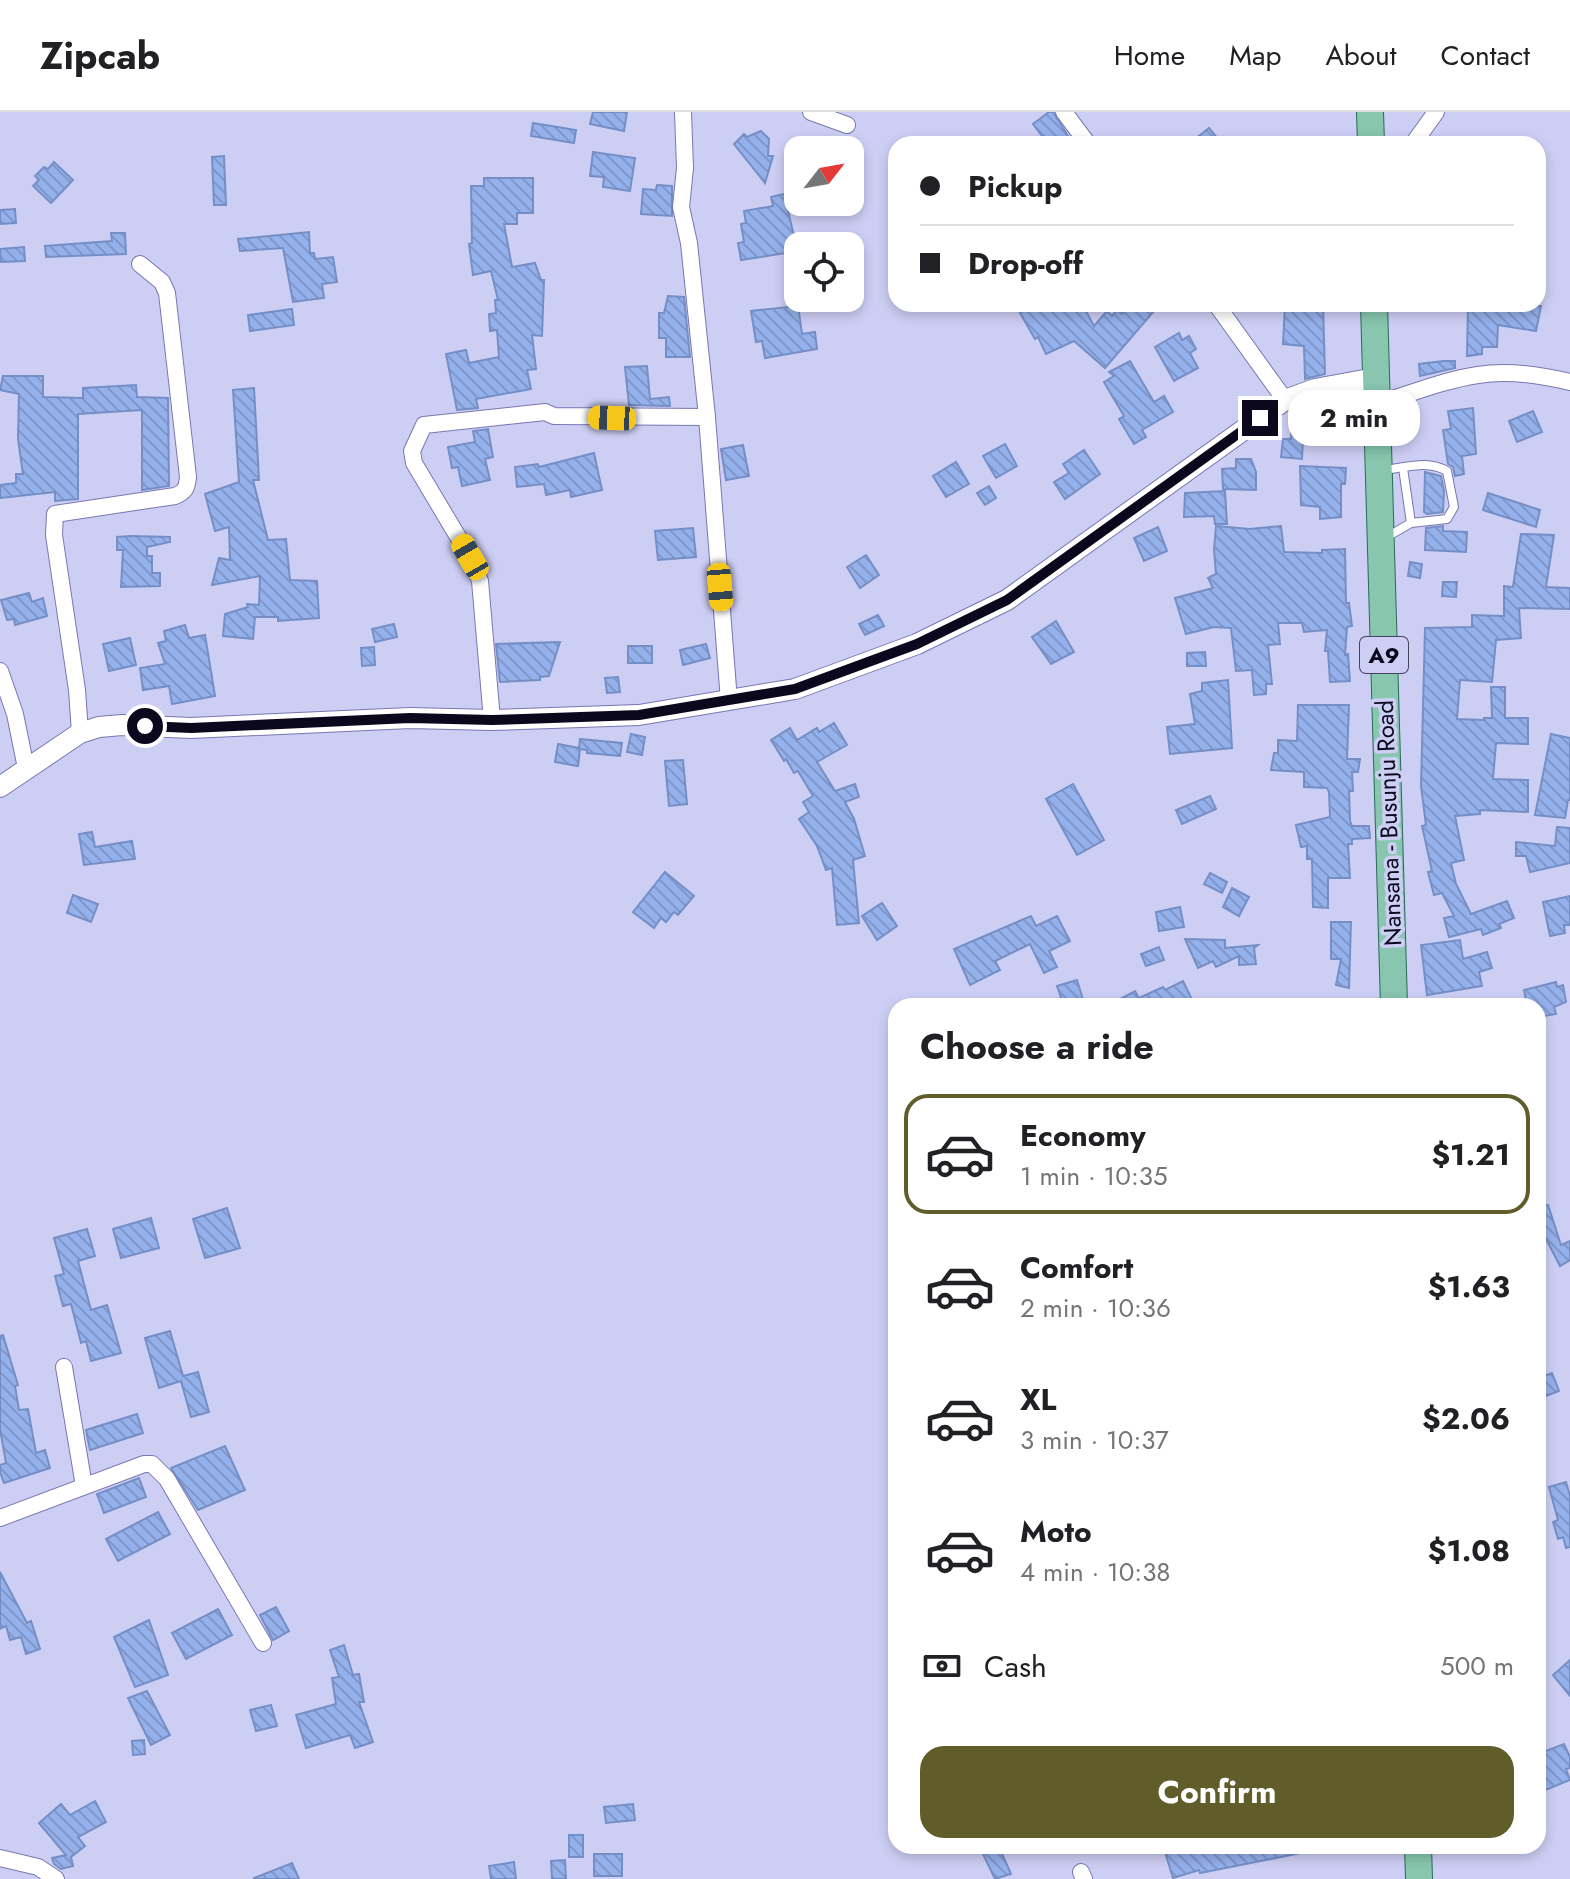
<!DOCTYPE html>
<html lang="en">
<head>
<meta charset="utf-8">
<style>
  :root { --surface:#fff; --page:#f6f6f6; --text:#202124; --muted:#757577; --line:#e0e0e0; --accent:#615d2a }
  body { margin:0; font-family:Jost,sans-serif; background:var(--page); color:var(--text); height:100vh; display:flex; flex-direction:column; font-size:30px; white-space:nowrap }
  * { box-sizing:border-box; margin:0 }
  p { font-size:26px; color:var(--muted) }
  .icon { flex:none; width:44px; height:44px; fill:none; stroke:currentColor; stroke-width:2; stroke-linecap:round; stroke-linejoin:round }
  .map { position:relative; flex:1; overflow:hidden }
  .drawer { position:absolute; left:888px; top:886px; width:658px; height:856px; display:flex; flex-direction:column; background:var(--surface); border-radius:24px; box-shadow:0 4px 12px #0003 }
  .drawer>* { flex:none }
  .hud { position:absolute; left:888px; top:24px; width:658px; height:176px; border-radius:24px; box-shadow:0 4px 12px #0003; display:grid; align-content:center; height:176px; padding:0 32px; background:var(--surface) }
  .needle { width:52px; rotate:59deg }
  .tools { position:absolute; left:784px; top:24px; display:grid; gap:16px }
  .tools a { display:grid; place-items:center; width:80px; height:80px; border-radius:16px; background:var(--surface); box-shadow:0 4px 12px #0003; font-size:40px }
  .end { position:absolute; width:36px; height:36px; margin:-18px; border:10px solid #0b081e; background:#fff; box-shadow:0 0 0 4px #fff }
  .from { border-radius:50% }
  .bubble { position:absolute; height:56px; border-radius:24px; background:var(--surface); box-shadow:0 4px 12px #0003; font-size:26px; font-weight:700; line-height:56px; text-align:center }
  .car { position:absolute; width:24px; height:48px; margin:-24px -12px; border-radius:10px; box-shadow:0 0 6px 2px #0007; background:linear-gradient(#f5c518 24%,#345 0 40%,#f5c518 0 76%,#345 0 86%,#f5c518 0) }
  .hud b { display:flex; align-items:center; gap:28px; height:76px; font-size:30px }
  .hud b+b { border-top:2px solid var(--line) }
  .hud i { width:20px; height:20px; background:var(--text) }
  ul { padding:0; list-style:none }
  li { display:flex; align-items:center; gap:24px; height:120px; margin:0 16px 12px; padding:0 16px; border:4px solid transparent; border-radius:24px }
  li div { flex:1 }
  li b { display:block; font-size:30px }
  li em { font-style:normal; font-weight:700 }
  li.on { border-color:var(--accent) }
  li>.icon { width:72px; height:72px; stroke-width:1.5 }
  h2 { padding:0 32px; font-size:36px; line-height:96px }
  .pay { display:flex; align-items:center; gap:20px; height:88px; padding:0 32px; font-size:30px }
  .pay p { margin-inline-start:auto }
  .button { display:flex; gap:16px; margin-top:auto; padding:16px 32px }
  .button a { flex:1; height:92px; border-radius:24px; background:var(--accent); color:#fff; font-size:32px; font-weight:700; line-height:92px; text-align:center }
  header { display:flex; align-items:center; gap:48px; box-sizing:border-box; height:112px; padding:0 40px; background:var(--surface); border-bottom:2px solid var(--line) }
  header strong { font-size:38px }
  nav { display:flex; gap:44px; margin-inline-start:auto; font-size:28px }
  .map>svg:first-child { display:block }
  .building { fill:url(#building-back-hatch); stroke:#758fc6; stroke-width:2 }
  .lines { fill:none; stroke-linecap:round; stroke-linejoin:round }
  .service-casing { stroke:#7977b1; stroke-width:10 }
  .minor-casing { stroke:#7977b1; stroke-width:18 }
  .tertiary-casing { stroke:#7977b1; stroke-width:22 }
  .primary-casing { stroke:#286b59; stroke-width:28 }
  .service { stroke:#fff; stroke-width:8 }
  .minor { stroke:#fff; stroke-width:16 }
  .tertiary { stroke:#fff; stroke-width:20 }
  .primary { stroke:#88c6af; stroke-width:26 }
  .route { stroke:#0b081e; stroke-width:10 }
  .labels { text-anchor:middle; stroke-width:7; stroke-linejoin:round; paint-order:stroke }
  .shield { fill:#cdcef4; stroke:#45435e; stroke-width:2 }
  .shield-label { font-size:22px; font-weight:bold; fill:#0b081e }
  .street-label { font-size:24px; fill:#0b081e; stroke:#cdcef4 }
</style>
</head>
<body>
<header>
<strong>Zipcab</strong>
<nav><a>Home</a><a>Map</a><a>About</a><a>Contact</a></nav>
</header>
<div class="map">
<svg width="1570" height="1767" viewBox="0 0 1570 1767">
  <defs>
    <pattern id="building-back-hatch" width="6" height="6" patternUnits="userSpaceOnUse" patternTransform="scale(2)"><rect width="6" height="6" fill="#95b1ec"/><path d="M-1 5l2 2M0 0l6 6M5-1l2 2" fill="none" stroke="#7f97ca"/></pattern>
  </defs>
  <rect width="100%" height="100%" fill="#cdcef4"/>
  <!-- building -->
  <g class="building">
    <path d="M593,0h34l-3,19 -34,-7z"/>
    <path d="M1049,0h4l15,24 -10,8h-10l-15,-20z"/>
    <path d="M533,11l43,7 -2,13 -43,-7z"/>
    <path d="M1209,16l13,16h-33z"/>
    <path d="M761,19l8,8 -1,17h5l-8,27 -31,-39 10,-10 3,3z"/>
    <path d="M593,40l42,6 -5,33 -27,-4 1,-10 -14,-1z"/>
    <path d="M224,44l2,49h-12l-2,-48z"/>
    <path d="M54,50l19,18 -22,23 -18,-17 6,-6 -4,-4 9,-9 4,2z"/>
    <path d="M484,66h49v35h-16v11h-13l8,43 23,-4 6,17h3l-2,56 -10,-1 4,34 -9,1 4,19 -55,10 2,9 -21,2 -11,-56 20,-4 3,13 30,-6 -2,-27 -7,1 -1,-17 7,-1 -1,-13h3l-7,-29 -18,4 -4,-31 3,-1 -1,-57h13z"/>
    <path d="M657,73l15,1v30l-31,-2 2,-25 13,1z"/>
    <path d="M784,82l11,46 -3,1 1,11 -52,8 -3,-17 6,-1 -3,-18 5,-1 -2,-12 29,-5 -2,-9z"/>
    <path d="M15,97l1,14 -16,1v-14z"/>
    <path d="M309,120l1,21h4l1,6 18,-2 4,25 -15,2 2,14 -31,4 -10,-54 -43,3 -2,-12z"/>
    <path d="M111,121h14l1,21 -80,3 -1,-11 67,-5z"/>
    <path d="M24,135l1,14 -24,1 -1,-13z"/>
    <path d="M668,184l16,1 6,60h-24v-19h-7v-25h5z"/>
    <path d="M1036,192h46l12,22 13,-15 5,5 5,-6 5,4 9,-10h29l-55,64 -31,-27 -28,13 -8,-17 -3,2 -15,-26z"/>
    <path d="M1285,192h38l2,70 -20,5 -1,-33 -21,-2z"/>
    <path d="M1468,192l73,2 -5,25 -38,-6 -1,22h-15v7l-15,2z"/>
    <path d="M798,194l4,28 13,-2 2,17 -52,9 -3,-17 -6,1 -5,-31z"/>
    <path d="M292,197l2,16 -44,6 -2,-16z"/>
    <path d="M1179,221l3,7 7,-4 7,13 -6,4 8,15 -24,13 -19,-34z"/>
    <path d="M1130,249l24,41 10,-6 9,16 -31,18 4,7 -12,7 -15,-25 5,-3 -20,-34 10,-6 -5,-4z"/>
    <path d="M1444,249h11v7l-35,8 -1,-12z"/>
    <path d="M647,254l3,33 19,-2 1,9 -41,-1 -4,-38z"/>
    <path d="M3,264h40v21l40,1v-10l53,-3 1,12 31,1 1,88 -27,4v-80l-64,4v85l-23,2v-9l-55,6v-13l16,-2v-9h7l-5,-35 1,-45 -19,-4z"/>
    <path d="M254,276l5,92h-6l15,60 18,-1 4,41 27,1 2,37 -41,3v-4h-23l-2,22 -30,-3 2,-22 23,-7 -1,-3 12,1 1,-29 -48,9 7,-27 11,2 -1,-33 -14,4 -10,-37 34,-12 -6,-92z"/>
    <path d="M1342,285l2,43h-41l-1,19 -21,-2 2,-18h8l1,-28 29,-1v-9z"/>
    <path d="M1473,296l3,46 -14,2 2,18 -9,2 -2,-9 -5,-3 -5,-34 8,-1 -3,-18z"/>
    <path d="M1533,299l9,21 -25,10 -8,-21z"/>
    <path d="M488,317l5,28 -8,2 5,21 -28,6 -4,-19 -6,1 -4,-21 27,-5 -2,-11z"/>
    <path d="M1005,332l12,22 -21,12 -13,-22z"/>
    <path d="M743,333l6,31 -23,4 -5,-31z"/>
    <path d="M1084,338l16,24 -35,25 -11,-17 15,-9 -6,-9z"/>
    <path d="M594,341l8,37 -31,7 -1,-7 -24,5 -2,-11 -27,3 -2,-20 23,-3 1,3z"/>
    <path d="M1236,347h15l5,13v18l-33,-1 -1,-20 14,-1z"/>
    <path d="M956,350l13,22 -23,13 -13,-21z"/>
    <path d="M1300,354l46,2 -1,16h-4v33l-21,2v-12l-19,-2z"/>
    <path d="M1425,360l16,4 3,15 -1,21 -16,2 -3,-2z"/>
    <path d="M989,374l7,12 -11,7 -8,-12z"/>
    <path d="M1225,379l2,33h-12l-1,-8 -30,1 1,-24z"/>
    <path d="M1488,381l52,17 -4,17 -53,-17z"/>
    <path d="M1216,414l34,3 31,-3 3,26 38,1v-3l23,-1 1,54h3l3,23 -5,1 -2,28 3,-1 2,27 -20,1 -2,-31h-3l2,-21 -23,2 -2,-9h-24l2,21 -12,1 4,39h-6v10l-12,1 -2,-25 -16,1 -5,-43 -17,-1 -28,7 -11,-36 38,-10 -5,-10 8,-4 -2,-24z"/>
    <path d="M1443,414v5l24,1 -1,20 -41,-2 1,-22z"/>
    <path d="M1158,415l9,24 -23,10 -10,-23z"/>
    <path d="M693,416l3,29 -38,3 -3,-29z"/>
    <path d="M1521,422l33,1 -8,52 24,1v21l-51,-1 2,30 -25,2 -4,42 -32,-2 -3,39 27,1v-2h8l-1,-31h14v31h23v26l-32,-1 -3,36 35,1v32l-48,-2v4l-25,2 9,44 -13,3 5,21 15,30 36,-13 7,17 -15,6 2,4 -18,7 -2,-6 -32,8 -5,-19 10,-2 -12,-23 -8,2 -6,-23 4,-1 -10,-45 4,-1 -5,-39 4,-158 47,-1v-12l32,1v-30l9,1z"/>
    <path d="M131,424l39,1v5l-23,5v9h5v17h8v13l-39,1 2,-37h-6v-13z"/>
    <path d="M866,443l13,20 -19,13 -13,-21z"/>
    <path d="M1410,450l12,2 -2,14 -12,-2z"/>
    <path d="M1443,470h14l-1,15 -14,-1z"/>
    <path d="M29,481l3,9 11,-4 4,18 -32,9 -1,-6 -7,1 -6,-20z"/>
    <path d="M878,503l6,11 -19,9 -6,-11z"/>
    <path d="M1056,509l18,31 -23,12 -19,-27z"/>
    <path d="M394,512l3,13 -22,5 -3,-13z"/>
    <path d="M185,513l4,13 16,-3 10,61 -43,8 -3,-18 -26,4 -3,-22 25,-4 -7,-21 8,-2 -2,-10z"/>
    <path d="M130,526l6,27 -27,6 -6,-27z"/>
    <path d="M560,530l-11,34 -9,1v3l-40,2 -4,-38z"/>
    <path d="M706,532l4,14 -27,7 -3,-15z"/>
    <rect x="628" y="534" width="24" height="17"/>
    <path d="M374,535l1,18 -13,1 -1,-18z"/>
    <path d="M1205,540l1,14h-19v-13z"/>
    <path d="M618,565l2,15 -13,1 -2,-15z"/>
    <path d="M1228,568l4,68 -62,6 -3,-27 28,-3 -5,-30 12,-3v-8z"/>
    <path d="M1298,593h51l-2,54h13l-2,13h-6l1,19h-4l1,30 2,5h17l1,12 -18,1v5h-4l2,34h-22v30l-15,-1 -1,-48h-5v-13l-6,1 -5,-22 34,-8 -1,-25 -2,-4 -23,-1v-15l-33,-2 3,-17h4v-13l19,1z"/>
    <path d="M834,611l13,22 -30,17 18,29 20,-7 4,13 -14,5 9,17 11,37 -12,4 6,63 -22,2 -5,-57 -6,2 -9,-24 -18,-27 10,-7 -6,-10 10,-6 -15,-25 -4,2 -8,-14 -2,2 -13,-21 19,-12 7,12 20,-12 2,4z"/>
    <path d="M631,622l14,3 -3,18 -15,-3z"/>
    <path d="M1551,622l19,4v62h-2l-3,18 -30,-3z"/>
    <path d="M580,627l42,4 -2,13 -33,-3v-3l-7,-1 -2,17 -23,-4 3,-18 21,4z"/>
    <path d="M683,648l4,44 -18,2 -4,-45z"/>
    <path d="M1073,672l31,56 -27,15 -31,-56z"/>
    <path d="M1210,684l6,13 -34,15 -6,-14z"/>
    <path d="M1557,715l13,1v35l-40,9 -4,-16h-10v-14l39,4z"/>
    <path d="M92,720l3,15 37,-6 3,18 -51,6 -5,-31z"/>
    <path d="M665,760l29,24 -16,19 -4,-3 -8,10 -5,-4 -7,10 -21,-16z"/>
    <path d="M1210,761l17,9 -5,11 -18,-9z"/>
    <path d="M1232,776l17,9 -10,19 -16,-9z"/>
    <path d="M73,783l25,9 -7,18 -24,-9z"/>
    <path d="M1570,784v29h-6l1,8 -15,3 -7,-34z"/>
    <path d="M882,791l15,23 -20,14 -15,-24z"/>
    <path d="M1180,795l4,20 -25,4 -3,-19z"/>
    <path d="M1031,804l5,10 21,-10 13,25 -21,10 8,16 -13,6 -14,-29 -35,17 5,9 -30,15 -16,-36z"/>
    <path d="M1331,810h20l-2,66 -13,-3 5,-26h-10z"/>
    <path d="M1185,827l40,1v8l33,-3 -4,3 2,16 -17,1v-9l-23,11 -3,-6 -15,7z"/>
    <path d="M1460,828l3,19 24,-7 5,16 -13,4 3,14 -55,9 -6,-50z"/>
    <path d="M1159,835l5,13 -18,6 -5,-12z"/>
    <path d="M1077,868l8,26h-21l-7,-20z"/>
    <path d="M1183,869l12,25h-88l28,-15 4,7 24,-11 2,3z"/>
    <path d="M1556,870l1,5 6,-2 3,17 -12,5 2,7 -18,3v-11h-11l-3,-16z"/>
    <path d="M1548,1093l13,40 9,-4v19l-10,6 -14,-27 -8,-26v-5z"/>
    <path d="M227,1096l13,40 -35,10 -12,-39z"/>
    <path d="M151,1106l8,30 -38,10 -8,-29z"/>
    <path d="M87,1117l8,27 -17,5 13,49 16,-5 14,48 -30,8 -5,-20 -5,2 -10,-39 -8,2 -8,-30 9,-2 -10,-36z"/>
    <path d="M170,1219l13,45 15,-4 11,40 -18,5 -10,-36 -22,7 -14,-50z"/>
    <path d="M3,1223l15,50 -3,1 4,24 9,-1 8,44 9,-3 5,18 -46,15 -4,-11v-7l6,-2 -6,-34v-93z"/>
    <path d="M1552,1261l7,18 -21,8v-21z"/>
    <path d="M137,1302l6,19 -53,17 -4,-20z"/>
    <path d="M225,1334l20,44 -47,20 -27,-42z"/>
    <path d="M139,1366l7,19 -42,16 -7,-19z"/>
    <path d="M1566,1370l4,14v51l-4,1 -3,-11 -5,2 -5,-17 5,-2 -9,-33z"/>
    <path d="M158,1400l12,22 -52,27 -12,-22z"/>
    <path d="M0,1460l27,51 4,-2 9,28 -14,5 -5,-17 -11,3 -4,-14 -6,3z"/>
    <path d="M276,1495l13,24 -16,9 -13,-25z"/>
    <path d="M218,1497l14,26 -46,24 -14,-26z"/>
    <path d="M149,1508l19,55 -33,12 -21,-50z"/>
    <path d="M344,1533l9,30 6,-1 5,28h-5l14,40 -18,6 -5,-13 -44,13 -10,-33 40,-11 -4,-26 7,-1 -9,-27z"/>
    <path d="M1570,1548v36l-17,-21z"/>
    <path d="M147,1579l23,44 -19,10 -23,-47z"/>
    <path d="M271,1593l6,21 -21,5 -6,-21z"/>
    <path d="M144,1628l1,14 -12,1 -1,-14z"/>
    <path d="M1564,1632l6,13v11l-4,1 4,11 -32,13v-39z"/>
    <path d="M95,1689l11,21 -28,15 7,9 -14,11 2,9 -12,3 -7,-5 -2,-6 14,-3 -27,-32 22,-19 9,11z"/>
    <path d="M633,1692l2,16 -29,3 -2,-16z"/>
    <rect x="569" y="1723" width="14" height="22"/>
    <path d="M1176,1734h7l1,4 17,-4h104l1,6 -106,21 -1,-3 -26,8 -9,-29z"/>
    <path d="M999,1735l12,27 -16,5 -12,-25z"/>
    <rect x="594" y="1742" width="28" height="22"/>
    <path d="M565,1748l1,19h-14l-1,-18z"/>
    <path d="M514,1750l2,17h-25l-2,-13z"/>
    <path d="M292,1751l7,16h-45v-1z"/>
  </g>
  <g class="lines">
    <defs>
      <g id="service">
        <path d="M1403,356l8,55"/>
        <path d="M1383,358c22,-2 44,-11 64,1l7,36 -7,12 -36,4 -26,15"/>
      </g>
      <g id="minor">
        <path d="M683,0l2,56 -4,39 8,36 18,174 22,284"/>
        <path d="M811,0l36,13"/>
        <path d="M1064,0l24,32"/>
        <path d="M1413,32l23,-32"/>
        <path d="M1216,192l69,96"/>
        <path d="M1377,292c33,-10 67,-24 101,-29 30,-5 63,0 92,7"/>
        <path d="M0,559l15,43 11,54"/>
        <path d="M492,608l-12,-139 -10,-24 -56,-94 -2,-12 12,-26 121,-13 9,4 153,1"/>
        <path d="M80,621l-3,-43 -23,-155 1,-21 120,-18c10,-4 12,-8 13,-19l-21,-184 -5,-11 -22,-18"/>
        <path d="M64,1255l20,119"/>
        <path d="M0,1406l144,-54h8l15,15 96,164"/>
        <path d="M0,1746l38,9 18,12"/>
        <path d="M1081,1760l3,7"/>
      </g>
      <path id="tertiary" d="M0,675l80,-54 19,-6 23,-2 69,3 219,-10 82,2 147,-5 156,-26 122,-45 90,-44 278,-200 30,-11 60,-11"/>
      <g id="primary">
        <path d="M1370,0l1,32"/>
        <path d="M1374,192l20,702"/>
        <path d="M1418,1734l1,33"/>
      </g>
    </defs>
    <!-- service casing -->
    <use href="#service" class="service-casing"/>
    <!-- minor casing -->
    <use href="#minor" class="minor-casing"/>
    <!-- tertiary casing -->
    <use href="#tertiary" class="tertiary-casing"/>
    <!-- primary casing -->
    <use href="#primary" class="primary-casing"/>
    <!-- service -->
    <use href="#service" class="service"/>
    <!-- minor -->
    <use href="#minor" class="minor"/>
    <!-- tertiary -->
    <use href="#tertiary" class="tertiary"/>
    <!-- primary -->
    <use href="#primary" class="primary"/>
  </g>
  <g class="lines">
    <!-- route -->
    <path class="route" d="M145,614l46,2 219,-10 82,2 147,-5 156,-26 122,-45 90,-44 253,-182"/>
  </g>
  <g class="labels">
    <!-- shield labels -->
    <rect class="shield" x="1360" y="525" width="48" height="36" rx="6"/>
    <g class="shield-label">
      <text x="1384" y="551">A9</text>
    </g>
    <!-- street labels -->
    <g class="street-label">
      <text transform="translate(1389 711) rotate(-92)" y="8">Nansana - Busunju Road</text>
    </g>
  </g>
</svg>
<div class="tools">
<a><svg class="needle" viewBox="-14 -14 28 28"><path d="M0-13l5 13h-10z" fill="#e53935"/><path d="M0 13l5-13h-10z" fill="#757577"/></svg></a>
<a><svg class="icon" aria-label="locate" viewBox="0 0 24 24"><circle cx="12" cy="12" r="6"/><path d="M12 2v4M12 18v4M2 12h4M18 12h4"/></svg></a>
</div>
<i class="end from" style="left:145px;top:614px"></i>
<i class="end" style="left:1260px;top:306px"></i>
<div class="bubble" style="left:1288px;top:278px;width:132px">2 min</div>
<i class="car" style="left:612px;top:306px;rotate:272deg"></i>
<i class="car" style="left:470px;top:445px;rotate:330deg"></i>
<i class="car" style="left:720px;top:475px;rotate:175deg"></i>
<div class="hud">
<b><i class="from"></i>Pickup</b>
<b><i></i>Drop-off</b>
</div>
<section class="drawer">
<h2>Choose a ride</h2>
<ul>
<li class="on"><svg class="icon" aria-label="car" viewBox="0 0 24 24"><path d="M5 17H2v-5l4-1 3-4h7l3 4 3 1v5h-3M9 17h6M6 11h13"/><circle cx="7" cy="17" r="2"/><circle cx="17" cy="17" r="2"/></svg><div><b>Economy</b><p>1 min · 10:35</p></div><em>$1.21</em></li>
<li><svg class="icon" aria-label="car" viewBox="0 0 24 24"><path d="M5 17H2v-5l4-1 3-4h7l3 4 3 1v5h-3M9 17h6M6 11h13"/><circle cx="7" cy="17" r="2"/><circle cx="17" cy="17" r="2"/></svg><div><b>Comfort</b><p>2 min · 10:36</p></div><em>$1.63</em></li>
<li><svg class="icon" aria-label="car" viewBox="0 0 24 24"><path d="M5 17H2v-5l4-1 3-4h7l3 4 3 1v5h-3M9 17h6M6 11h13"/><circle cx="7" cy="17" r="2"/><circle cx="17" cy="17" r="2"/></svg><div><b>XL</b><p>3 min · 10:37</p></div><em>$2.06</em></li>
<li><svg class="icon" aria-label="car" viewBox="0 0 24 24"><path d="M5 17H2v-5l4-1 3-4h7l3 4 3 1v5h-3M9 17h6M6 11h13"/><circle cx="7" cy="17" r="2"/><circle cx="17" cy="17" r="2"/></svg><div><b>Moto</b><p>4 min · 10:38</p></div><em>$1.08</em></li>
</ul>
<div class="pay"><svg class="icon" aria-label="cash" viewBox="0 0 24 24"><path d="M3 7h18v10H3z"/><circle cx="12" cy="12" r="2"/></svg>Cash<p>500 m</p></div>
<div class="button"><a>Confirm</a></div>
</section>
</div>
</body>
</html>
